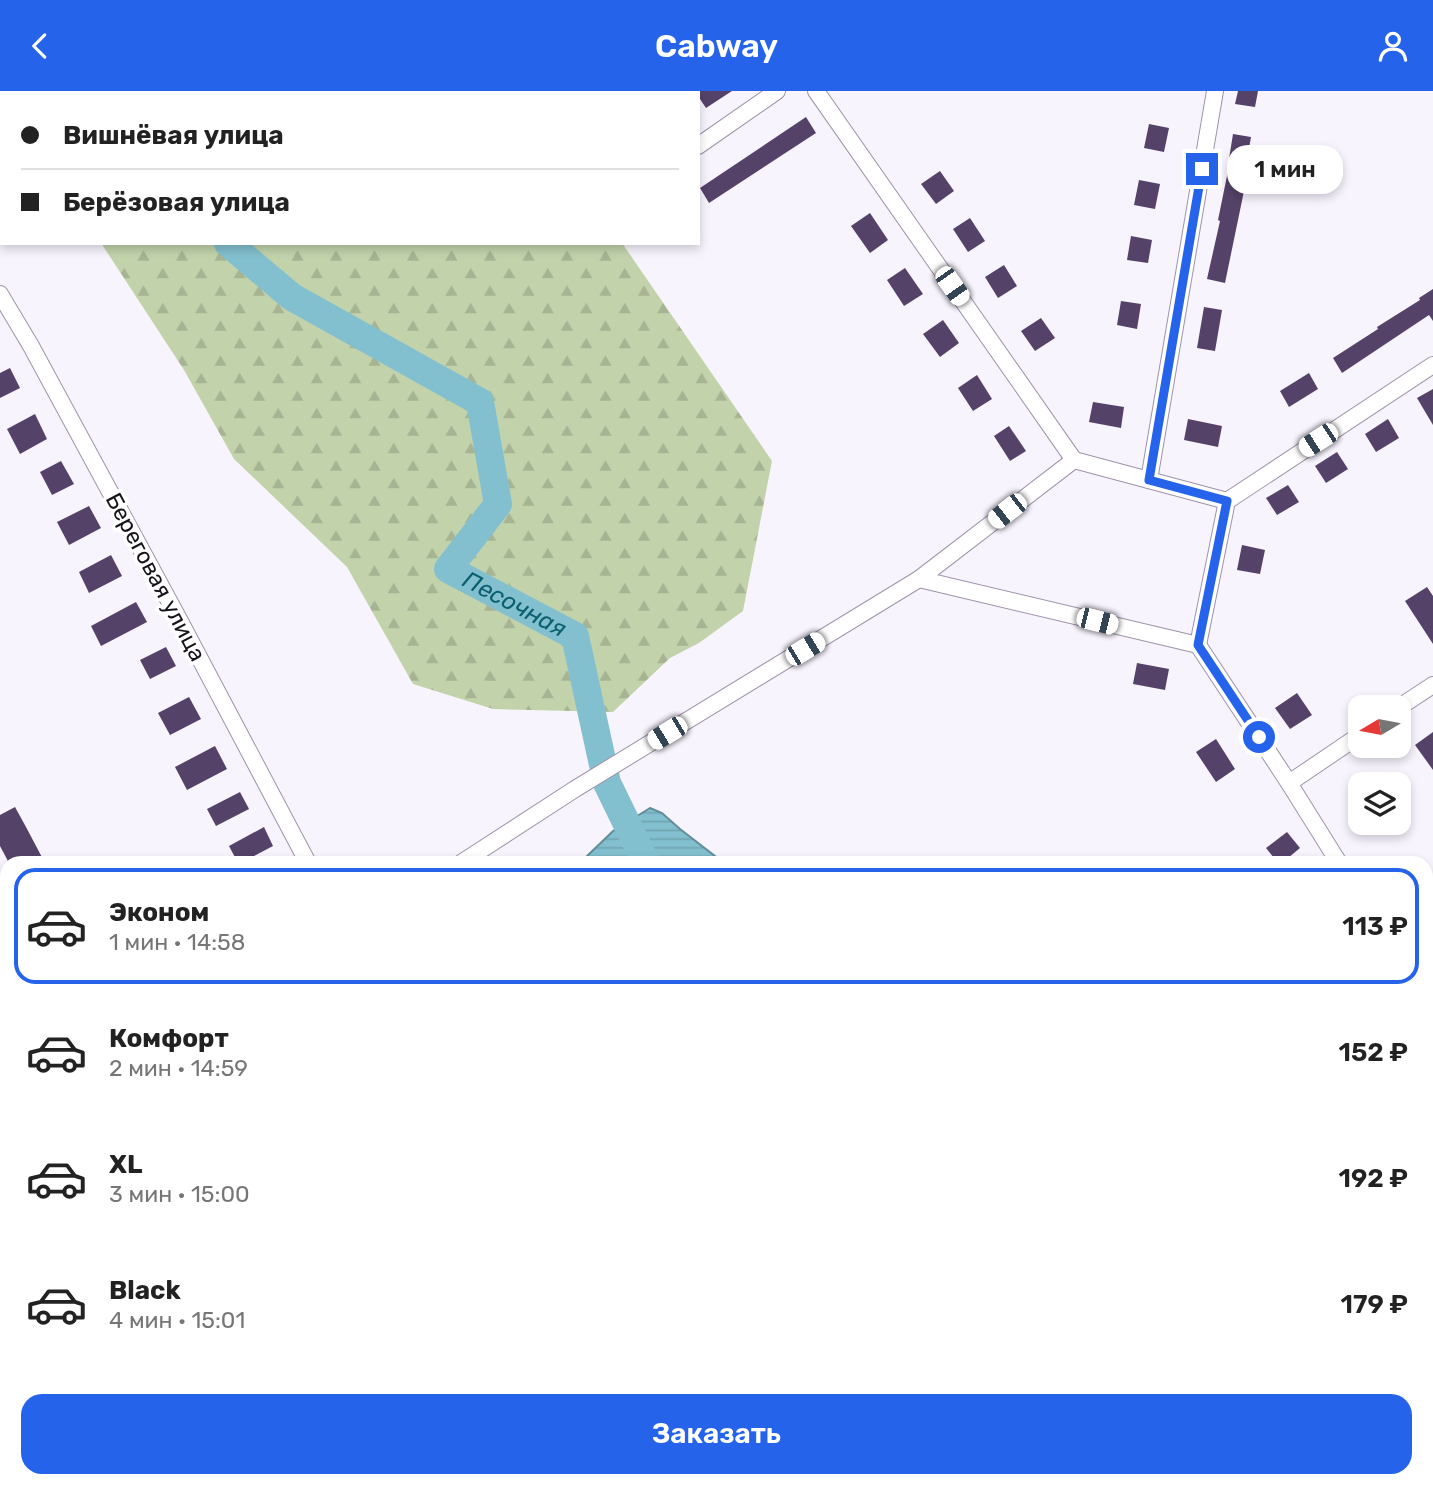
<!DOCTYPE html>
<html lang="ru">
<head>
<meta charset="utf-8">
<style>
  :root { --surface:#fff; --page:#f6f6f6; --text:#222; --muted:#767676; --line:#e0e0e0; --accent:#2563eb }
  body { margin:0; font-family:Rubik,sans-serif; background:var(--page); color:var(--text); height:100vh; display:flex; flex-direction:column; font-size:26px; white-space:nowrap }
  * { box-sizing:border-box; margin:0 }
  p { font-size:23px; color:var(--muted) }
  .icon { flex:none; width:38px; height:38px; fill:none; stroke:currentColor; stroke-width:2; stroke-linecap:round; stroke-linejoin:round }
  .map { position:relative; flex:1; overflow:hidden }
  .drawer { position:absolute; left:0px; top:765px; width:1433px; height:632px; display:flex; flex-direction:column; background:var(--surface); border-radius:21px 21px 0 0; box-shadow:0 4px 10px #0003 }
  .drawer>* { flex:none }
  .top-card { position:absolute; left:0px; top:0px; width:700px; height:154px; box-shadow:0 4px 10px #0003; display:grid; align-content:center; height:154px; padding:0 21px; background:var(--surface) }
  .needle { width:46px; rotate:260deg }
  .fabs { position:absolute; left:1348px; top:604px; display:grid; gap:14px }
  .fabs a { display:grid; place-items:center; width:63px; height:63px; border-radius:14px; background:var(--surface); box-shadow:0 4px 10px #0003; font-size:35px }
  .end { position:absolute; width:32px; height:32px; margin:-16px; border:9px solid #2563eb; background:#fff; box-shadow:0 0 0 4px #fff }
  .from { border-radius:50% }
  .bubble { position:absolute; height:49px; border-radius:21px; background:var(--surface); box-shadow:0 4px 10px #0003; font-size:23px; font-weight:600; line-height:49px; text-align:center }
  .car { position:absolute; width:21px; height:42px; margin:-21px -10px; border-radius:9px; box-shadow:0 0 5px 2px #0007; background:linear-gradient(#fff 24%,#345 0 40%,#fff 0 76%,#345 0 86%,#fff 0) }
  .top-card b { display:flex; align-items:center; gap:24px; height:66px; font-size:26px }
  .top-card b+b { border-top:2px solid var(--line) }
  .top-card i { width:18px; height:18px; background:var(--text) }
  ul { padding:12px 0 0; list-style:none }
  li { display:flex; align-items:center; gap:21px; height:116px; margin:0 14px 10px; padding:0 7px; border:4px solid transparent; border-radius:21px }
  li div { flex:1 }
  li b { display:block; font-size:26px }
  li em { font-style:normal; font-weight:600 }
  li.current { border-color:var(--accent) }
  li>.icon { width:63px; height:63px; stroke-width:1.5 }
  .button { display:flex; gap:14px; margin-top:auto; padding:14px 21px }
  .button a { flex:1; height:80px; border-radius:21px; background:var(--accent); color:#fff; font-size:28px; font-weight:600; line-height:80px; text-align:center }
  header { display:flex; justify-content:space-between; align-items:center; height:91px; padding:0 21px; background:var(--accent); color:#fff; font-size:32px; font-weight:600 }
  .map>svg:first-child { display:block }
  .forest { fill:url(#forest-firs) }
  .water { fill:url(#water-rules); stroke:#638c99; stroke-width:2 }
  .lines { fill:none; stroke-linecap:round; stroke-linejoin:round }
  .stream { stroke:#638c99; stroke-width:4.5 }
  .river { stroke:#83c0cf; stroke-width:28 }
  .building { fill:#544268 }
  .service-casing { stroke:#9e93aa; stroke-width:10 }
  .minor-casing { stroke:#9e93aa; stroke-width:18 }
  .tertiary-casing { stroke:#9e93aa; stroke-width:21 }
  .service { stroke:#fff; stroke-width:8 }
  .minor { stroke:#fff; stroke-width:16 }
  .tertiary { stroke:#fff; stroke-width:19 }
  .route { stroke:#2563eb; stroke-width:9 }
  .labels { text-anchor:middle; stroke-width:7; stroke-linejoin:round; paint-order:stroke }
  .street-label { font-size:23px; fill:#17131b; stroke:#fff }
  .water-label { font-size:24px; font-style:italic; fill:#0b6070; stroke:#fff }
</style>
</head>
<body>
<header><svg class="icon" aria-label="back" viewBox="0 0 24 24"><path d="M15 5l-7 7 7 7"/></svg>Cabway<svg class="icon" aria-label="person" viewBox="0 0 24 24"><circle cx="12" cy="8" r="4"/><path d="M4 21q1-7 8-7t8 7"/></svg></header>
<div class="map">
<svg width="1433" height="1395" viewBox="0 0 1433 1395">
  <defs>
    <pattern id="forest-firs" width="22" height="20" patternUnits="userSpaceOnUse" patternTransform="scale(1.75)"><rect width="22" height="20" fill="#c2d3ac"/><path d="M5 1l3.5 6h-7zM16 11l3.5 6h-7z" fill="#a6b493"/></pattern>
    <pattern id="water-rules" width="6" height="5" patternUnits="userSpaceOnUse" patternTransform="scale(1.75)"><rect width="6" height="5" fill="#83c0cf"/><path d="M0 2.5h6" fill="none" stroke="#70a4b1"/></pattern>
  </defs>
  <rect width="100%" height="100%" fill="#f8f4fe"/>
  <!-- forest -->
  <g class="forest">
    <path d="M35,0h483l1,2h-483z"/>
    <path d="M101,152h521l150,218 -29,150 -44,32 -29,15 -57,54 -120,-3 -80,-25 -66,-117 -113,-108 -50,-89z"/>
    <path d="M1426,951l7,6v438h-500l-1,-5h494z"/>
  </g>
  <!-- water -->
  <path class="water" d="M650,717l12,5 18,16 44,34h-141v-3l30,-29z"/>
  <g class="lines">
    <!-- stream -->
    <path class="stream" d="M828,1395l2,-5"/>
    <!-- river -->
    <g class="river">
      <path d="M192,0v2"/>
      <path id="s1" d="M228,152l64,54 188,105 18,102 -50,65 127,67 32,147 39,80"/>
      <path d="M1208,1390l4,5"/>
    </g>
  </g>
  <!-- building -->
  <g class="building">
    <path d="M695,0h37l-26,17 -8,-12v-3z"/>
    <path d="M1238,0h20l-3,16 -20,-3z"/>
    <path d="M806,26l10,16 -107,70 -9,-15z"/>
    <path d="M1149,33l20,4 -5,24 -20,-4z"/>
    <path d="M1233,43l18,3 -9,53 2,1 -19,92 -18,-4 13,-58 -2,-1 11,-54 -1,-1z"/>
    <path d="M940,80l14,20 -18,13 -15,-20z"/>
    <path d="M1139,89l21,4 -5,25 -21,-4z"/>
    <path d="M870,122l18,27 -18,13 -19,-27z"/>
    <path d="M970,127l15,23 -17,11 -15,-23z"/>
    <path d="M1131,145l21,4 -4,23 -21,-3z"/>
    <path d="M1004,174l13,21 -19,12 -13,-21z"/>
    <path d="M905,177l18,26 -19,12 -17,-26z"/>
    <path d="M1433,198v32l-4,-6 -87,58 -9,-15 45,-29 -1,-2 43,-27 -1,-2z"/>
    <path d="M1121,210l20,3 -4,25 -20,-4z"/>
    <path d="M1204,216l18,3 -7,41 -18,-3z"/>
    <path d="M1041,227l14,20 -20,13 -14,-20z"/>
    <path d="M943,229l16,23 -19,14 -17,-23z"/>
    <path d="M10,277l10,20 -20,10v-25z"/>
    <path d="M1309,282l9,16 -29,18 -9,-16z"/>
    <path d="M977,284l15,24 -19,12 -15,-23z"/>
    <path d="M1433,298v36l-16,-27z"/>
    <path d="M1093,311l31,5 -3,21 -32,-6z"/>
    <path d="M35,323l12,25 -27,15 -13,-25z"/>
    <path d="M1188,328l34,7 -4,21 -34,-7z"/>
    <path d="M1388,328l11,19 -23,14 -11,-18z"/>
    <path d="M1009,335l17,25 -16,10 -16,-25z"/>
    <path d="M1337,361l11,17 -22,14 -11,-17z"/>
    <path d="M61,370l13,23 -22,11 -12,-23z"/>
    <path d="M1288,394l11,17 -22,13 -11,-17z"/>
    <path d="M89,415l12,22 -32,17 -12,-23z"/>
    <path d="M1242,454l23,5 -5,24 -23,-4z"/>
    <path d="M111,464l11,21 -33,17 -10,-21z"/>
    <path d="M1427,496l6,9v48l-28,-43z"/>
    <path d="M136,511l11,20 -46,24 -10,-20z"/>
    <path d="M166,556l10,19 -26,13 -10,-19z"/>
    <path d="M1137,572l32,6 -4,21 -32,-6z"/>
    <path d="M1297,602l15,22 -22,14 -15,-21z"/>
    <path d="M189,606l12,22 -31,16 -12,-22z"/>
    <path d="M1433,641v38l-18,-25z"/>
    <path d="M1216,648l19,30 -19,13 -20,-30z"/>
    <path d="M215,655l12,23 -40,21 -12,-23z"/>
    <path d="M240,701l9,17 -33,17 -9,-17z"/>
    <path d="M15,716l11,20 19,36h-36l-9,-17v-31z"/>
    <path d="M264,736l9,19 -32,17h-3l-9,-17z"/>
    <path d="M1287,741l13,16 -18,15h-4l-12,-15z"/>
  </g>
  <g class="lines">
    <defs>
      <g id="service">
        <path d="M0,839l7,-5"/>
        <path d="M487,1395l10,-5"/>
      </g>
      <g id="minor">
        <path d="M816,0l258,369"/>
        <path d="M698,55l79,-55"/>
        <path d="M0,203l31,52 150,277 127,240"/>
        <path d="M1074,369l153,41"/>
        <path d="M1149,389l66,-389"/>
        <path d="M1227,410l206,-136"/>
        <path d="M919,488l279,66"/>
        <path d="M1198,554l91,138 50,80"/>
        <path d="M1198,554l29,-144"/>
        <path d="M1398,617l35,-23"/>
        <path d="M1289,692l71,-48"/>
        <path d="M461,772l114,-74 344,-210 155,-119"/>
        <path d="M1426,910l7,10"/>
        <path d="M0,960l7,-4"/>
        <path d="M642,1390l1,5"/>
      </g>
      <g id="tertiary">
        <path d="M0,812l7,14"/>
        <path d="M308,1390l3,5"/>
      </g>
    </defs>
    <!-- service casing -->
    <use href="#service" class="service-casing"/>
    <!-- minor casing -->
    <use href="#minor" class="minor-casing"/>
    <!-- tertiary casing -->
    <use href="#tertiary" class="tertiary-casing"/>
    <!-- service -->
    <use href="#service" class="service"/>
    <!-- minor -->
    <use href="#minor" class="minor"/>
    <!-- tertiary -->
    <use href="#tertiary" class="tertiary"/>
  </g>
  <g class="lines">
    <!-- route -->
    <path class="route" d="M1202,78l-53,311 78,21 -29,144 61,92"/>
  </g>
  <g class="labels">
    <!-- street labels -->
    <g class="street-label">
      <text transform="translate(156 486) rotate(62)" y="8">Береговая улица</text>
    </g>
    <!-- water labels -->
    <g class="water-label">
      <text dy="8" stroke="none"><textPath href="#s1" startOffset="560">Песочная</textPath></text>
    </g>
  </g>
</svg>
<div class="fabs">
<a><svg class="needle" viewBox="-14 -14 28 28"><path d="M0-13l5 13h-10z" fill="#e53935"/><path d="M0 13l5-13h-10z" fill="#767676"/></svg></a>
<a><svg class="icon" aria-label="layers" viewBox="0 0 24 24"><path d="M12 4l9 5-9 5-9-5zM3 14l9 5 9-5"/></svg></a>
</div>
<i class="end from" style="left:1259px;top:646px"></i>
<i class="end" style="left:1202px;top:78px"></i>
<div class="bubble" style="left:1227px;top:54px;width:116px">1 мин</div>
<i class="car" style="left:952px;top:195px;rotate:145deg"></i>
<i class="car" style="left:1318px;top:349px;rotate:237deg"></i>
<i class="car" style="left:1007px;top:420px;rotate:232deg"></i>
<i class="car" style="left:1097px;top:530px;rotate:104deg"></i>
<i class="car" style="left:805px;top:558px;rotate:59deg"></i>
<i class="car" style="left:667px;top:642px;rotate:239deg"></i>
<div class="top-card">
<b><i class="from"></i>Вишнёвая улица</b>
<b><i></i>Берёзовая улица</b>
</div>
<section class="drawer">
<ul>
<li class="current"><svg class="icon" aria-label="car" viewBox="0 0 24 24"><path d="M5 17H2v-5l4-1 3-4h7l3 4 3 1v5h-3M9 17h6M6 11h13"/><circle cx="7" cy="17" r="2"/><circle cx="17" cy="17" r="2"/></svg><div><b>Эконом</b><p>1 мин · 14:58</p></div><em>113 ₽</em></li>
<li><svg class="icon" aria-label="car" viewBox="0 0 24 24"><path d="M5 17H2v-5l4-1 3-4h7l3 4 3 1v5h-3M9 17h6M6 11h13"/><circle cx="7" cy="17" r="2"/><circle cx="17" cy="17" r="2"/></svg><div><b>Комфорт</b><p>2 мин · 14:59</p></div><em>152 ₽</em></li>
<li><svg class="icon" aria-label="car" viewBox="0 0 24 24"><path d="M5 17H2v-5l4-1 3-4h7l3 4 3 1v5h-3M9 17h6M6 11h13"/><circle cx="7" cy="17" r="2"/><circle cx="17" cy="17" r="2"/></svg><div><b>XL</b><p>3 мин · 15:00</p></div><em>192 ₽</em></li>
<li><svg class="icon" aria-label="car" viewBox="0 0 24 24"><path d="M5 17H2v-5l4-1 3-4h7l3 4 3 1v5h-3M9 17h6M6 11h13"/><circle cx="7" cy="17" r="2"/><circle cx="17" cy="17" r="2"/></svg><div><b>Black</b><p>4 мин · 15:01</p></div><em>179 ₽</em></li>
</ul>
<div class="button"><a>Заказать</a></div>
</section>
</div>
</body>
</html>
